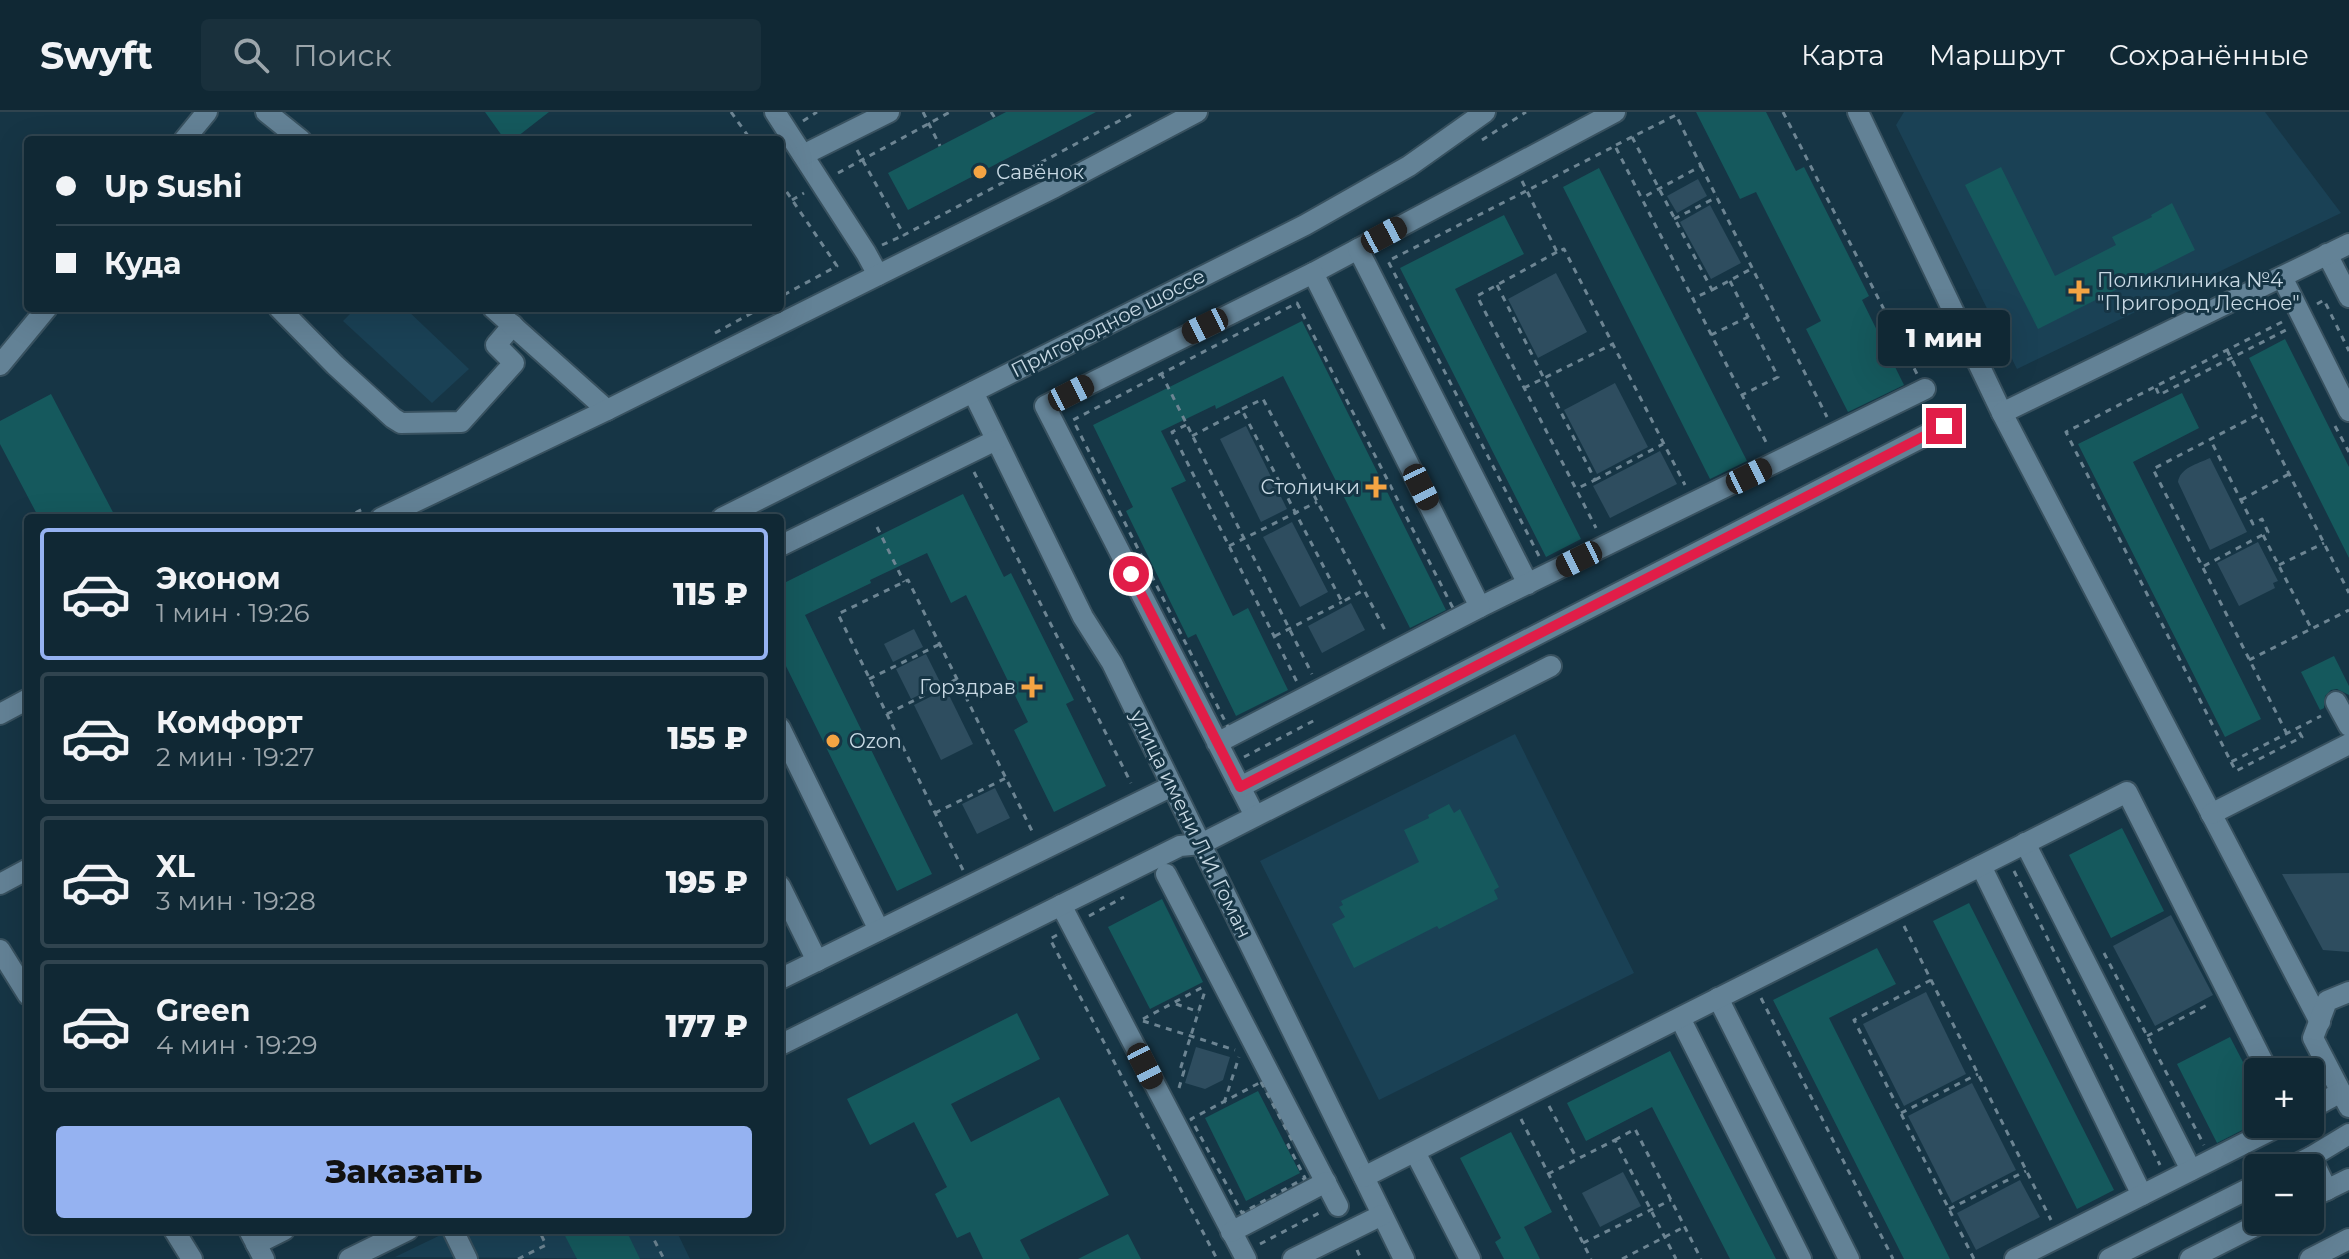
<!DOCTYPE html>
<html lang="ru">
<head>
<meta charset="utf-8">
<style>
  :root { --surface:#102834; --page:#19303c; --text:#f1f3f6; --muted:#9ca6ac; --line:#30444f; --accent:#95b2f1 }
  body { margin:0; font-family:Montserrat,sans-serif; background:var(--page); color:var(--text); height:100vh; display:flex; flex-direction:column; font-size:30px; white-space:nowrap }
  * { box-sizing:border-box; margin:0 }
  p { font-size:26px; color:var(--muted) }
  .icon { flex:none; width:44px; height:44px; fill:none; stroke:currentColor; stroke-width:2; stroke-linecap:round; stroke-linejoin:round }
  .map { position:relative; flex:1; overflow:hidden }
  .drawer { position:absolute; left:24px; top:402px; width:760px; height:720px; display:flex; flex-direction:column; background:var(--surface); border-radius:8px; box-shadow:0 8px 32px #0002,0 0 0 2px var(--line) }
  .drawer>* { flex:none }
  .top-card { position:absolute; left:24px; top:24px; width:760px; height:176px; border-radius:8px; box-shadow:0 8px 32px #0002,0 0 0 2px var(--line); display:grid; align-content:center; height:176px; padding:0 32px; background:var(--surface) }
  .controls { position:absolute; left:2244px; top:946px; display:grid; gap:16px }
  .controls a { display:grid; place-items:center; width:80px; height:80px; border-radius:8px; background:var(--surface); box-shadow:0 8px 32px #0002,0 0 0 2px var(--line); font-size:40px }
  .end { position:absolute; width:36px; height:36px; margin:-18px; border:10px solid #e11d48; background:#fff; box-shadow:0 0 0 4px #fff }
  .from { border-radius:50% }
  .bubble { position:absolute; height:56px; border-radius:8px; background:var(--surface); box-shadow:0 8px 32px #0002,0 0 0 2px var(--line); font-size:26px; font-weight:800; line-height:56px; text-align:center }
  .car { position:absolute; width:24px; height:48px; margin:-24px -12px; border-radius:10px; box-shadow:0 0 6px 2px #0007; background:linear-gradient(#222 24%,#8ab4d8 0 40%,#222 0 76%,#8ab4d8 0 86%,#222 0) }
  .top-card b { display:flex; align-items:center; gap:28px; height:76px; font-size:30px }
  .top-card b+b { border-top:2px solid var(--line) }
  .top-card i { width:20px; height:20px; background:var(--text) }
  ul { padding:14px 0 0; list-style:none }
  li { display:flex; align-items:center; gap:24px; height:132px; margin:0 16px 12px; padding:0 16px; border:4px solid var(--line); border-radius:8px }
  li div { flex:1 }
  li b { display:block; font-size:30px }
  li em { font-style:normal; font-weight:800 }
  li.selected { border-color:var(--accent) }
  li>.icon { width:72px; height:72px; stroke-width:1.5 }
  .action { display:flex; gap:16px; margin-top:auto; padding:16px 32px }
  .action a { flex:1; height:92px; border-radius:8px; background:var(--accent); color:#111; font-size:32px; font-weight:800; line-height:92px; text-align:center }
  header { display:flex; align-items:center; gap:48px; box-sizing:border-box; height:112px; padding:0 40px; background:var(--surface); border-bottom:2px solid var(--line) }
  header strong { font-size:38px }
  nav { display:flex; gap:44px; margin-inline-start:auto; font-size:28px }
  .search { width:560px; height:72px; background:var(--page); display:flex; align-items:center; gap:20px; box-sizing:border-box; padding:0 28px; border-radius:8px; color:var(--muted); font-size:30px }
  .map>svg:first-child { display:block }
  .built { fill:#1a4155 }
  .green { fill:#2e4d5f }
  .building { fill:#15595d }
  .lines { fill:none; stroke-linecap:round; stroke-linejoin:round }
  .minor-casing { stroke:#38515f; stroke-width:24 }
  .path { stroke:#6d8593; stroke-width:3; stroke-dasharray:6 6; stroke-linecap:butt }
  .minor { stroke:#638296; stroke-width:20 }
  .route { stroke:#e11d48; stroke-width:10 }
  .poi-dot { fill:#f4a443; stroke:#163545; stroke-width:3 }
  .labels { text-anchor:middle; stroke-width:6; stroke-linejoin:round; paint-order:stroke }
  .poi-label { font-size:20px; fill:#c8d9e4; stroke:#163545; text-anchor:start }
  .street-label { font-size:20px; fill:#c8d9e4; stroke:#163545 }
</style>
</head>
<body>
<header>
<strong>Swyft</strong>
<div class="search"><svg class="icon" aria-label="search" viewBox="0 0 24 24"><circle cx="10" cy="10" r="6"/><path d="M15 15l6 6"/></svg>Поиск</div>
<nav><a>Карта</a><a>Маршрут</a><a>Сохранённые</a></nav>
</header>
<div class="map">
<svg width="2349" height="1147" viewBox="0 0 2349 1147">
  <rect width="100%" height="100%" fill="#163545"/>
  <!-- built -->
  <g class="built">
    <path d="M1904,0h361l76,101 -324,156 -121,-244z"/>
    <path d="M356,196h49l64,61 -37,34 -89,-82z"/>
    <path d="M1515,622l119,239 -255,127 -119,-239z"/>
    <path d="M451,1118h225l14,29 -295,-2z"/>
  </g>
  <!-- green -->
  <g class="green">
    <path d="M1698,67l9,17 -30,17 -10,-17z"/>
    <path d="M1710,93l31,58 -30,16 -31,-57z"/>
    <path d="M1556,161l31,59 -49,26 -30,-59z"/>
    <path d="M1615,271l33,64 -51,27 -33,-64z"/>
    <path d="M1246,314l41,83 -26,13 -41,-83z"/>
    <path d="M1660,339l17,33 -67,34 -17,-32z"/>
    <path d="M2210,346l37,74 -37,18 -32,-68c2,-14 19,-18 32,-24z"/>
    <path d="M1292,410l36,70 -28,15 -37,-70z"/>
    <path d="M2258,430l20,39 -5,2 2,5 -36,18 -22,-43z"/>
    <path d="M1351,491l14,27 -43,23 -14,-27z"/>
    <path d="M914,517l9,18 -30,15 -9,-18z"/>
    <path d="M926,542l15,30 -30,15 -15,-30z"/>
    <path d="M946,577l27,55 -32,16 -27,-55z"/>
    <path d="M995,676l15,30 -33,16 -15,-30z"/>
    <path d="M2349,761v79l-26,-2 -41,-76z"/>
    <path d="M2171,803l42,80 -58,31 -42,-80z"/>
    <path d="M1926,880l40,82 -62,32 -41,-82z"/>
    <path d="M1196,935l34,10 -7,23 -18,9 -20,-6z"/>
    <path d="M1972,971l44,87 -64,33 -44,-87z"/>
    <path d="M1623,1060l18,34 -41,21 -18,-34z"/>
    <path d="M2020,1068l20,37 -64,33 -19,-37z"/>
  </g>
  <!-- building -->
  <g class="building">
    <path d="M485,0h64l-36,28h-8z"/>
    <path d="M1006,0h90l-188,98 -20,-37z"/>
    <path d="M1696,0h70l30,59 8,-4 65,129 -7,4 42,85 -56,27 -42,-83 15,-8 -65,-129 -16,7z"/>
    <path d="M2001,55l54,109 61,-31 -4,-8 40,-20 -1,-2 21,-12 23,47 -157,79 -73,-144z"/>
    <path d="M1599,56l148,293 -37,18 -147,-292z"/>
    <path d="M1504,103l20,39 -69,35 126,250 -35,18 -146,-289z"/>
    <path d="M1302,209l144,289 -36,18 -127,-252 -67,33 -1,-4 -54,26 25,50 -15,7 62,128 15,-8 40,82 -52,26 -40,-82 -8,4 -62,-127 7,-4 -40,-82z"/>
    <path d="M2285,227l64,128v91l-100,-200z"/>
    <path d="M2182,281l17,35 -66,34 128,257 -36,18 -147,-293z"/>
    <path d="M51,282l65,124h-77l-39,-74v-23z"/>
    <path d="M963,382l41,83 7,-4 63,127 -8,4 40,82 -52,26 -40,-82 14,-8 -62,-127 -15,8 -24,-50 -57,27 1,3 -66,32 127,259 -35,17 -117,-237v-69z"/>
    <path d="M2334,544l15,30v9l-12,-6 -6,1 -6,6 -1,12 -4,2 -19,-38z"/>
    <path d="M1449,692l5,9 6,-4 39,78 -5,3 4,9 -59,30 -2,-3 -83,42 -22,-44 13,-7 -6,-10 4,-2 -2,-4 78,-39 -15,-32 25,-12 -1,-3z"/>
    <path d="M2122,716l42,83 -53,27 -42,-83z"/>
    <path d="M1162,787l41,83 -53,27 -42,-82z"/>
    <path d="M1969,791l145,287 -37,19 -144,-288z"/>
    <path d="M1877,836l19,36 -67,34 121,241h-46l-131,-259z"/>
    <path d="M1017,901l23,46 -89,45 20,38 88,-45 50,98 -89,45 10,19h-47l-13,-27 -13,6 -22,-44 12,-7 -33,-65 -44,23 -23,-46z"/>
    <path d="M2230,925l28,54v31l-41,21 -40,-79z"/>
    <path d="M1670,939l47,93 59,115h-46l-78,-152 -66,34 -19,-38z"/>
    <path d="M1258,979l42,82 -54,28 -41,-83z"/>
    <path d="M1511,1020l41,80 -28,15 16,32h-36l-9,-17 6,-4 -41,-80z"/>
    <path d="M562,1118h64l14,29h-63z"/>
    <path d="M1128,1122l13,25h-63z"/>
  </g>
  <g class="lines">
    <defs>
      <g id="minor">
        <path d="M266,0l35,28"/>
        <path d="M775,0l91,141 12,22"/>
        <path d="M1858,0l144,301 318,609"/>
        <path d="M184,28l23,-28"/>
        <path d="M803,43l86,-43"/>
        <path d="M2327,142l22,43"/>
        <path d="M1313,161l45,-24"/>
        <path d="M2282,165l67,134"/>
        <path d="M279,196l56,57 58,53 8,5 60,-1 53,-59 -18,-18 17,-20"/>
        <path d="M493,196l114,102"/>
        <path d="M0,253l47,-57"/>
        <path d="M973,280l110,225 29,46 292,596"/>
        <path d="M2002,301l347,-169"/>
        <path d="M381,406l226,-108 448,-223 142,-75"/>
        <path d="M722,406l583,-293 104,-59 76,-54"/>
        <path d="M780,434l216,-106"/>
        <path d="M1528,472l-170,-335 257,-137"/>
        <path d="M1480,495l445,-218"/>
        <path d="M2336,590l13,24"/>
        <path d="M0,602l28,-15"/>
        <path d="M780,616l99,202"/>
        <path d="M1217,631l263,-136 -167,-334 -268,133 210,410"/>
        <path d="M1240,675l704,-361"/>
        <path d="M2211,702l138,-70"/>
        <path d="M2025,731l166,327"/>
        <path d="M1981,754l161,329"/>
        <path d="M1166,762l172,332"/>
        <path d="M0,772l28,-15"/>
        <path d="M780,774l37,75"/>
        <path d="M1061,793l185,354"/>
        <path d="M0,838l28,45"/>
        <path d="M780,867l392,-193"/>
        <path d="M1718,886l131,261"/>
        <path d="M1680,906l121,241"/>
        <path d="M780,933l400,-199 21,-2 350,-178"/>
        <path d="M2341,980l-28,-54 14,-37 22,-9"/>
        <path d="M2310,997l31,-17 8,15"/>
        <path d="M1415,1040l55,107"/>
        <path d="M2289,1056l22,-11"/>
        <path d="M1364,1065l763,-385 141,280"/>
        <path d="M2327,1078l-16,-33 38,-23"/>
        <path d="M2310,1086l39,-19"/>
        <path d="M174,1118l18,29"/>
        <path d="M249,1118l15,29"/>
        <path d="M453,1118l14,29"/>
        <path d="M1231,1120l95,-50"/>
        <path d="M256,1132l28,-14"/>
        <path d="M349,1147l59,-29"/>
        <path d="M1293,1147l89,-44"/>
        <path d="M2015,1147l268,-135"/>
        <path d="M2109,1147l149,-75"/>
        <path d="M2190,1147l77,-39"/>
        <path d="M2310,1147l39,-20"/>
      </g>
    </defs>
    <!-- minor casing -->
    <use href="#minor" class="minor-casing"/>
    <!-- path -->
    <g class="path">
      <path d="M731,0l20,28"/>
      <path d="M923,0l17,34"/>
      <path d="M991,0l4,6"/>
      <path d="M1783,0l134,262"/>
      <path d="M803,9l14,-9"/>
      <path d="M1632,25l80,153 -18,8"/>
      <path d="M1482,28l44,-28"/>
      <path d="M1616,33l60,-30 25,51 -59,32"/>
      <path d="M857,38l47,85 232,-123"/>
      <path d="M1701,54l126,251"/>
      <path d="M838,61l112,-61"/>
      <path d="M1522,69l35,71 7,-3 121,236"/>
      <path d="M780,70l57,84 -57,31"/>
      <path d="M792,88l12,-7"/>
      <path d="M1674,107l43,-22"/>
      <path d="M882,133l22,-10"/>
      <path d="M1557,140l-80,44 119,232"/>
      <path d="M1730,169l18,36"/>
      <path d="M1497,173l98,195 -19,9"/>
      <path d="M1712,178l39,-21"/>
      <path d="M1297,191l158,309 -226,117 -156,-309z"/>
      <path d="M2317,192l7,-4 25,51"/>
      <path d="M2282,210l-216,110 165,330 90,-46"/>
      <path d="M715,221l46,-25"/>
      <path d="M1711,223l37,-18 30,60 -36,18"/>
      <path d="M2227,238l32,64"/>
      <path d="M1161,261l151,301"/>
      <path d="M1524,276l89,-44"/>
      <path d="M2156,276l3,7 127,-65 1,2"/>
      <path d="M1242,297l21,-10 101,191"/>
      <path d="M1186,313l-14,7 125,250"/>
      <path d="M2335,314l14,26"/>
      <path d="M1192,324l50,-26 100,192 22,-12 23,44"/>
      <path d="M974,360l157,311"/>
      <path d="M1595,368l68,-36"/>
      <path d="M2241,388l48,-26"/>
      <path d="M345,406l20,-10"/>
      <path d="M877,415l27,55"/>
      <path d="M2263,423l48,93"/>
      <path d="M1229,434l88,-44"/>
      <path d="M1539,444l-151,-295 227,-115 152,298"/>
      <path d="M2279,453l45,-22"/>
      <path d="M2204,454l64,-34 -6,-13 -9,5 -43,-85"/>
      <path d="M1275,524l67,-34"/>
      <path d="M2249,548l100,-50"/>
      <path d="M869,567l71,-35"/>
      <path d="M887,602l70,-35"/>
      <path d="M2287,622l-134,-265 106,-55 90,179"/>
      <path d="M1244,645l73,-38"/>
      <path d="M2231,650l5,9 66,-34 -5,-9"/>
      <path d="M935,701l71,-35"/>
      <path d="M963,758l-125,-256 66,-32 4,-2 126,255"/>
      <path d="M2014,759l146,294"/>
      <path d="M1089,804l35,-19"/>
      <path d="M1904,814l147,294"/>
      <path d="M1057,823l-7,4 167,320"/>
      <path d="M2104,841l100,192"/>
      <path d="M1931,868l-77,40 120,239"/>
      <path d="M1761,886l132,261"/>
      <path d="M1176,892l23,8"/>
      <path d="M1143,907l60,-32"/>
      <path d="M1143,909l92,29"/>
      <path d="M2147,924l64,-33"/>
      <path d="M1261,970l32,60 -5,3 17,33 -63,35 -51,-94z"/>
      <path d="M1179,976l5,-17 -4,-1 25,-79"/>
      <path d="M1224,991l15,-46"/>
      <path d="M1549,994l28,53"/>
      <path d="M1901,1001l77,-39"/>
      <path d="M1521,1007l70,140"/>
      <path d="M1615,1028l20,-11 66,130"/>
      <path d="M1548,1062l67,-34 61,119"/>
      <path d="M1949,1097l77,-38"/>
      <path d="M649,1118l15,29"/>
      <path d="M1583,1131l88,-43"/>
      <path d="M1260,1132l61,-32"/>
      <path d="M1357,1138l4,9"/>
      <path d="M518,1147l28,-14 -7,-15"/>
      <path d="M1622,1147l62,-32"/>
    </g>
    <!-- minor -->
    <use href="#minor" class="minor"/>
  </g>
  <g class="lines">
    <!-- route -->
    <path class="route" d="M1131,462l109,213 704,-361"/>
  </g>
  <!-- markers -->
  <g class="poi-dot">
    <circle cx="980" cy="60" r="8"/>
    <path d="M2075 167h8v8h8v8h-8v8h-8v-8h-8v-8h8z"/>
    <path d="M1372 363h8v8h8v8h-8v8h-8v-8h-8v-8h8z"/>
    <path d="M1028 563h8v8h8v8h-8v8h-8v-8h-8v-8h8z"/>
    <circle cx="833" cy="629" r="8"/>
  </g>
  <g class="labels">
    <!-- poi labels -->
    <g class="poi-label">
      <text x="996" y="67">Савёнок</text>
      <text x="2097" y="175">Поликлиника №4<tspan x="2097" dy="23">"Пригород Лесное"</tspan></text>
      <text x="1360" y="382" text-anchor="end">Столички</text>
      <text x="1016" y="582" text-anchor="end">Горздрав</text>
      <text x="849" y="636">Ozon</text>
    </g>
    <!-- street labels -->
    <g class="street-label">
      <text transform="translate(1108 211) rotate(-27)" y="7">Пригородное шоссе</text>
      <text transform="translate(1191 712) rotate(64)" y="7">улица имени Л.И. Гоман</text>
    </g>
  </g>
</svg>
<div class="controls">
<a>+</a>
<a>−</a>
</div>
<i class="end from" style="left:1131px;top:462px"></i>
<i class="end" style="left:1944px;top:314px"></i>
<div class="bubble" style="left:1878px;top:198px;width:132px">1 мин</div>
<i class="car" style="left:1384px;top:123px;rotate:62deg"></i>
<i class="car" style="left:1205px;top:214px;rotate:244deg"></i>
<i class="car" style="left:1071px;top:281px;rotate:63deg"></i>
<i class="car" style="left:1749px;top:364px;rotate:64deg"></i>
<i class="car" style="left:1421px;top:375px;rotate:154deg"></i>
<i class="car" style="left:1579px;top:447px;rotate:244deg"></i>
<i class="car" style="left:1145px;top:954px;rotate:153deg"></i>
<div class="top-card">
<b><i class="from"></i>Up Sushi</b>
<b><i></i>Куда</b>
</div>
<section class="drawer">
<ul>
<li class="selected"><svg class="icon" aria-label="car" viewBox="0 0 24 24"><path d="M5 17H2v-5l4-1 3-4h7l3 4 3 1v5h-3M9 17h6M6 11h13"/><circle cx="7" cy="17" r="2"/><circle cx="17" cy="17" r="2"/></svg><div><b>Эконом</b><p>1 мин · 19:26</p></div><em>115 ₽</em></li>
<li><svg class="icon" aria-label="car" viewBox="0 0 24 24"><path d="M5 17H2v-5l4-1 3-4h7l3 4 3 1v5h-3M9 17h6M6 11h13"/><circle cx="7" cy="17" r="2"/><circle cx="17" cy="17" r="2"/></svg><div><b>Комфорт</b><p>2 мин · 19:27</p></div><em>155 ₽</em></li>
<li><svg class="icon" aria-label="car" viewBox="0 0 24 24"><path d="M5 17H2v-5l4-1 3-4h7l3 4 3 1v5h-3M9 17h6M6 11h13"/><circle cx="7" cy="17" r="2"/><circle cx="17" cy="17" r="2"/></svg><div><b>XL</b><p>3 мин · 19:28</p></div><em>195 ₽</em></li>
<li><svg class="icon" aria-label="car" viewBox="0 0 24 24"><path d="M5 17H2v-5l4-1 3-4h7l3 4 3 1v5h-3M9 17h6M6 11h13"/><circle cx="7" cy="17" r="2"/><circle cx="17" cy="17" r="2"/></svg><div><b>Green</b><p>4 мин · 19:29</p></div><em>177 ₽</em></li>
</ul>
<div class="action"><a>Заказать</a></div>
</section>
</div>
</body>
</html>
